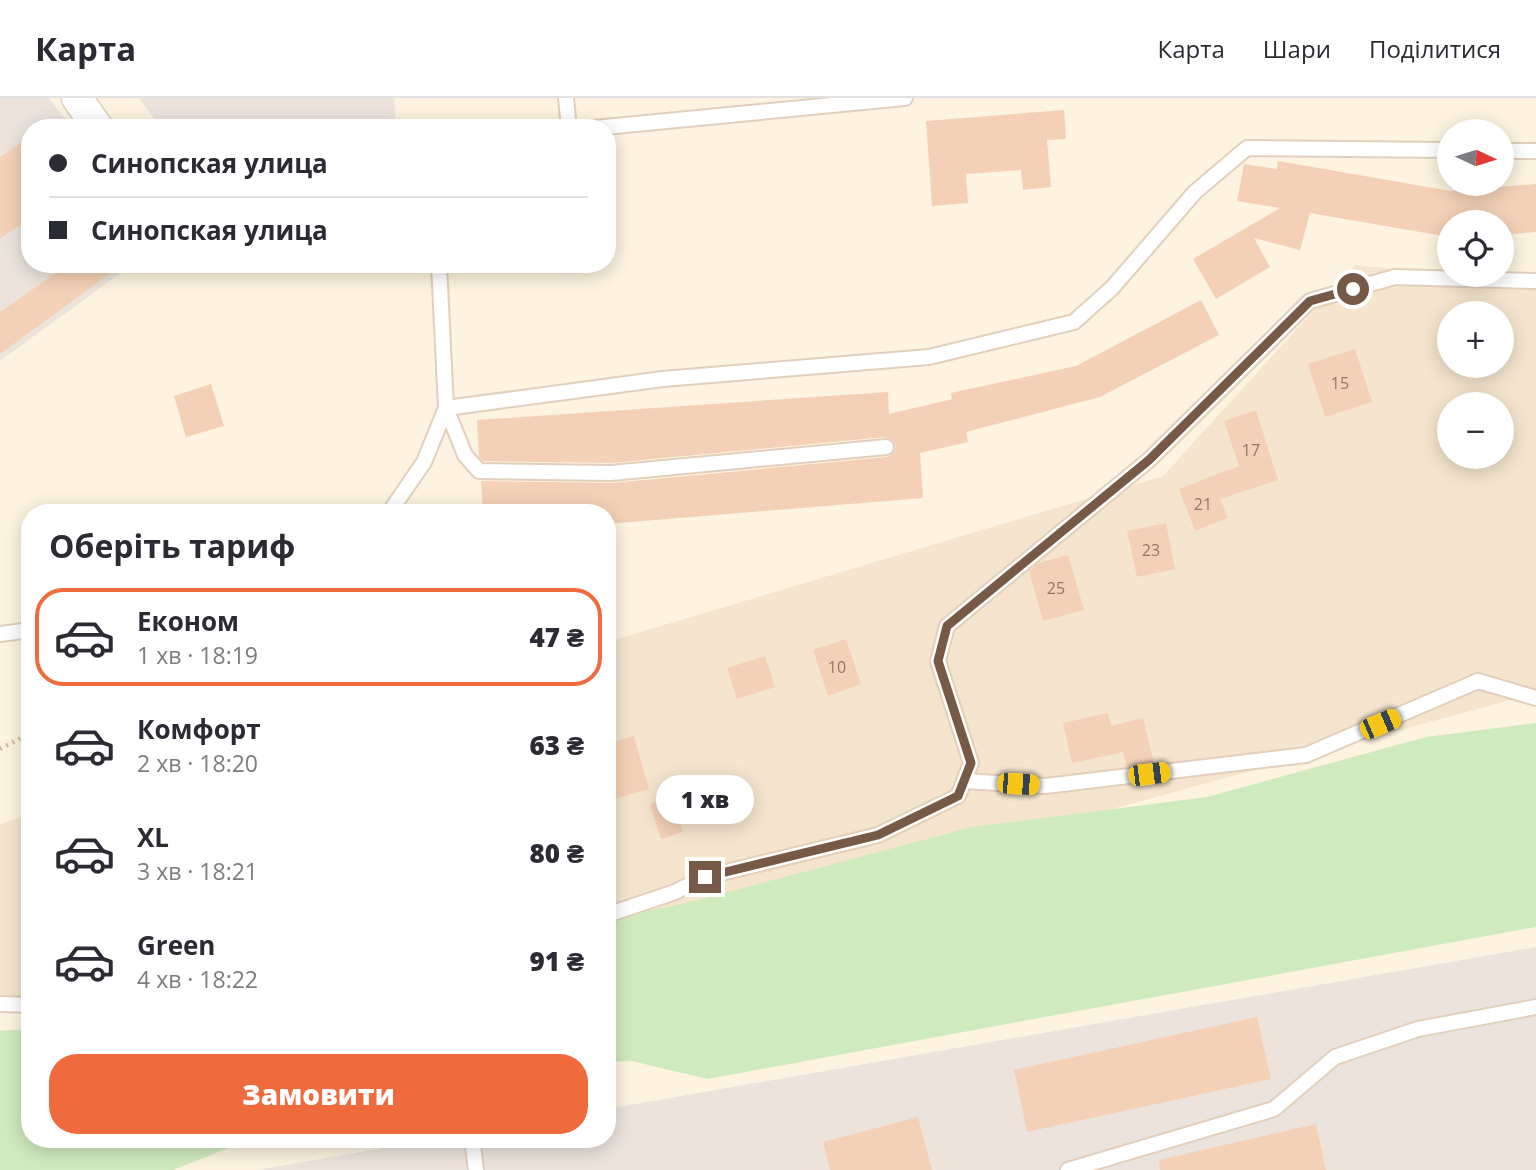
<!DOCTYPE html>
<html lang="uk">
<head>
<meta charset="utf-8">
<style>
  :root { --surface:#fff; --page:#f7f7f7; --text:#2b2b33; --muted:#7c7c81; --line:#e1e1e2; --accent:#ef6b3e }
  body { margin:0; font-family:"Open Sans",sans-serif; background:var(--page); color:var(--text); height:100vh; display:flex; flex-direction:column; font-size:26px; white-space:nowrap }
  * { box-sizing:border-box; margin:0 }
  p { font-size:23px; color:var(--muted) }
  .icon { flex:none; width:38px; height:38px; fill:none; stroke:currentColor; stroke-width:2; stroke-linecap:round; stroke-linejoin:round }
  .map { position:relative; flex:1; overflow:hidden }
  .side { position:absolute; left:21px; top:406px; width:595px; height:644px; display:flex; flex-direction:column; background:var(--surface); border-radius:28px; box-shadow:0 4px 18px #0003 }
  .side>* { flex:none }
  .guide { position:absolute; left:21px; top:21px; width:595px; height:154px; border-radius:28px; box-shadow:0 4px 18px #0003; display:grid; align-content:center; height:154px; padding:0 28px; background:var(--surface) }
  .needle { width:46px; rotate:94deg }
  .fabs { position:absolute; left:1437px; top:21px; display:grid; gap:14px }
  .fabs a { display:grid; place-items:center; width:77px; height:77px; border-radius:50%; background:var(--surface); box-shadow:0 4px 18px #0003; font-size:35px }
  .end { position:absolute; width:32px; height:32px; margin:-16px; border:9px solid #765946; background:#fff; box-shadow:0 0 0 4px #fff }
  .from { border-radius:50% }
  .bubble { position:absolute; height:49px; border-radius:24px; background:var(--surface); box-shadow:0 4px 18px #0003; font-size:23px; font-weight:800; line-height:49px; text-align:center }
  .car { position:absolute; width:21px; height:42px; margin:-21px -10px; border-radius:9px; box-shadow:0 0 5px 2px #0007; background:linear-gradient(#f5c518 24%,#345 0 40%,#f5c518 0 76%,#345 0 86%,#f5c518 0) }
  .guide b { display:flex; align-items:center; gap:24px; height:66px; font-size:26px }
  .guide b+b { border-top:2px solid var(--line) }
  .guide i { width:18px; height:18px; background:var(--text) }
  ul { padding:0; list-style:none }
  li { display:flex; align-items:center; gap:21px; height:98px; margin:0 14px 10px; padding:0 14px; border:4px solid transparent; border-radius:28px }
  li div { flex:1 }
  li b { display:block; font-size:26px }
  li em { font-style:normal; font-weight:800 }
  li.current { border-color:var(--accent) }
  li>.icon { width:63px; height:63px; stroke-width:1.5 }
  h2 { padding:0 28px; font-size:32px; line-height:84px }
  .action { display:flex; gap:14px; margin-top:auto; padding:14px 28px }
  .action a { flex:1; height:80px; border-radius:28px; background:var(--accent); color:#fff; font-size:28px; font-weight:800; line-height:80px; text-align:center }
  header { display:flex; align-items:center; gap:42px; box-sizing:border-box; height:98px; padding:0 35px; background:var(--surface); border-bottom:2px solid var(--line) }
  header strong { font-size:33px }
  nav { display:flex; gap:38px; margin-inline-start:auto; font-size:24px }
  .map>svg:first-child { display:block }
  .residential { fill:#f5e5ce; fill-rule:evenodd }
  .industrial { fill:#ece4dc }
  .green { fill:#cfebbe }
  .building { fill:#f4d1b6 }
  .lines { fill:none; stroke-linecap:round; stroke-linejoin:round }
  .lane-casing { stroke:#e2cfbc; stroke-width:18 }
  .street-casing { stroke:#e2cfbc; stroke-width:33 }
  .path { stroke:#d9b49a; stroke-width:4.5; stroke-dasharray:2 5; stroke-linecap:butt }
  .lane { stroke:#fff; stroke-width:14 }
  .street { stroke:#fff; stroke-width:30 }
  .route { stroke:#765946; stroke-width:9 }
  .labels { text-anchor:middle; stroke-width:5; stroke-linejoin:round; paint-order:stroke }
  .number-label { font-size:16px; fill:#967762 }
</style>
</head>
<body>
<header>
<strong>Карта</strong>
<nav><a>Карта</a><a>Шари</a><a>Поділитися</a></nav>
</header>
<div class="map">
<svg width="1536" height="1072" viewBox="0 0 1536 1072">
  <rect width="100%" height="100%" fill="#fdf3e0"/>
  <!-- residential -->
  <g class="residential">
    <path d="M1355,167l181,18v410l-761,208 -168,22v-281l556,-166zM1449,215h53v53h-53zM1449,306h53v53h-53z"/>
    <path d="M30,717v183l-30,4v-178z"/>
  </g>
  <!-- industrial -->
  <g class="industrial">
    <path d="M0,0h49l23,30h-42v136h103l-133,97z"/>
    <path d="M139,0h255l2,30h-235z"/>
    <path d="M1536,849v223h-1278l176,-31h173v-30z"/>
  </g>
  <!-- green -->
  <g class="green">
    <path d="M1536,625v204l-829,152 -75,-18 -25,1v-143l80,-16 285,-76 235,-30 219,-60z"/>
    <path d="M30,931v110h221l-78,31h-173v-139z"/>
  </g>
  <!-- building -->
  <g class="building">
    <path d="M1064,12l2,29 -19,1 4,47 -28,3 -2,-20 -55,4 2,29 -36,3 -6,-85z"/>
    <path d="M30,39v81l-30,21v-82z"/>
    <path d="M1278,63l173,30 85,-7v48l-34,3v-13h-53v15l-139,-24 -10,37 -46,-12 16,29 -54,32 -23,-40 87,-51 -43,-7 7,-37 33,5z"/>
    <path d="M69,166h54l-123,90v-42z"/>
    <path d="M1201,202l18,35 -119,62 -134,35 2,10 -48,11 3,45 -316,26v-11h-124l-2,-32 131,2 275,-26 5,-3 4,-7 -3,-6 -8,-4 -274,26 -128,-2 -4,-4 -2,-37 411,-28 1,22 63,-15 -1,-6 125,-27z"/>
    <path d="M1355,251l17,53 -47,15 -17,-53z"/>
    <path d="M211,286l13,42 -38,11 -12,-41z"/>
    <path d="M1256,312l22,70 -58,19 8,19 -33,13 -16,-42 60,-23 -15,-45z"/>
    <path d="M1166,425l9,46 -38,8 -10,-46z"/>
    <path d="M1068,457l16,55 -41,11 -14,-50 10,-8z"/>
    <path d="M846,541l15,45 -33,12 -15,-46z"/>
    <path d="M765,558l10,31 -38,12 -10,-31z"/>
    <path d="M1108,615l3,13 32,-8 11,45 -27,4 -4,-15 -51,11 -9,-40z"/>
    <path d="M634,638l15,53 -42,12v-57z"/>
    <path d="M672,699l11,35 -22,7 -11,-35z"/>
    <path d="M1257,919l14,62 -244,53 -13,-62z"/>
    <path d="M918,1019l14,53h-102l-7,-28z"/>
    <path d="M1316,1026l10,46h-166l-1,-10z"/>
  </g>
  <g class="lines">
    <defs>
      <g id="lane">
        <path d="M566,0l3,30"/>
        <path d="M594,30l311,-30"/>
        <path d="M1502,53h34"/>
        <path d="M886,349l-275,26 -132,-2 -14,-16 -19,-47 217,-29 266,-22 145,-35 38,-34 83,-96 52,-44 202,2"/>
        <path d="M387,415l4,-3 33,-48 22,-54 -7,-144"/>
        <path d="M0,536l30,-4"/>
        <path d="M964,683l81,5 261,-31 172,-74 58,17"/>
        <path d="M607,817l68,-23 30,-15 173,-42 80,-39 13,-33 -33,-102 9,-35 202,-166 161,-159 85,-24 141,4"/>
        <path d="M0,906l30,1"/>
        <path d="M472,1041l4,31"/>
        <path d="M1068,1072l206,-61 61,-52 83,-28 118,-22"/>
      </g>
      <path id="street" d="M77,0l21,30"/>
    </defs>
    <!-- lane casing -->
    <use href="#lane" class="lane-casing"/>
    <!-- street casing -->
    <use href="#street" class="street-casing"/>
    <!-- path -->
    <path class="path" d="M0,651l30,-16"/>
    <!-- lane -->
    <use href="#lane" class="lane"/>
    <!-- street -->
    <use href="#street" class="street"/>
  </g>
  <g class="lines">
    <!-- route -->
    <path class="route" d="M705,779l173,-42 80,-39 13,-33 -33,-102 9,-35 202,-166 161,-159 43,-12"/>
  </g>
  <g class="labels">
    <!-- number labels -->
    <g class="number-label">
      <text x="1340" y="291">15</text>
      <text x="1251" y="358">17</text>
      <text x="1203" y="412">21</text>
      <text x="1151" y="458">23</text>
      <text x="1056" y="496">25</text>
      <text x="837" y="575">10</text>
    </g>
  </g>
</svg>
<div class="fabs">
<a><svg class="needle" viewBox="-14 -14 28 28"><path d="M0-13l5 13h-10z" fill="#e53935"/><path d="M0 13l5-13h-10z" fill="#7c7c81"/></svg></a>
<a><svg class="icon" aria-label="locate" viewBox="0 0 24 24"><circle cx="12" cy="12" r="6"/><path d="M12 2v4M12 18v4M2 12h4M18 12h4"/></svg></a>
<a>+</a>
<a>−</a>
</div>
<i class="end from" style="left:1353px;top:191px"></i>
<i class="end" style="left:705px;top:779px"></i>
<div class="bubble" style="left:656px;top:677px;width:98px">1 хв</div>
<i class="car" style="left:1380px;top:626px;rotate:67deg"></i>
<i class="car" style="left:1149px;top:676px;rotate:83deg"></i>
<i class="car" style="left:1018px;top:686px;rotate:93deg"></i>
<div class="guide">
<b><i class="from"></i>Синопская улица</b>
<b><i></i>Синопская улица</b>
</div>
<section class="side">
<h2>Оберіть тариф</h2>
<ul>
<li class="current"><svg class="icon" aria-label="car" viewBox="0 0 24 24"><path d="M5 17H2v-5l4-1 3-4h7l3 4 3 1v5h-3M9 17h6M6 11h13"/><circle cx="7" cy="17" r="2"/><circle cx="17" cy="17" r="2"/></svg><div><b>Економ</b><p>1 хв · 18:19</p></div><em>47 ₴</em></li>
<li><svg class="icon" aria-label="car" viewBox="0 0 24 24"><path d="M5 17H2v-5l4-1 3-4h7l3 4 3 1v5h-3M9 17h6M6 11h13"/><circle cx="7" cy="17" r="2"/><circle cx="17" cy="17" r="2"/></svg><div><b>Комфорт</b><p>2 хв · 18:20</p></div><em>63 ₴</em></li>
<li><svg class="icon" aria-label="car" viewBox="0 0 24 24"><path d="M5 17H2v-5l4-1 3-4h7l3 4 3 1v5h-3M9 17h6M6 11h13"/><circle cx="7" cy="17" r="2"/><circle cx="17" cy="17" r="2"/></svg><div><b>XL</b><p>3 хв · 18:21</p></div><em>80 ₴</em></li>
<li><svg class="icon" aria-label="car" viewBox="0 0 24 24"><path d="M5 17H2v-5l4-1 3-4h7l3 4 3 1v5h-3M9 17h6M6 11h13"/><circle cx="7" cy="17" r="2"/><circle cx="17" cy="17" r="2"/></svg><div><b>Green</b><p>4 хв · 18:22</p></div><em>91 ₴</em></li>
</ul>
<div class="action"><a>Замовити</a></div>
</section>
</div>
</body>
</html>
